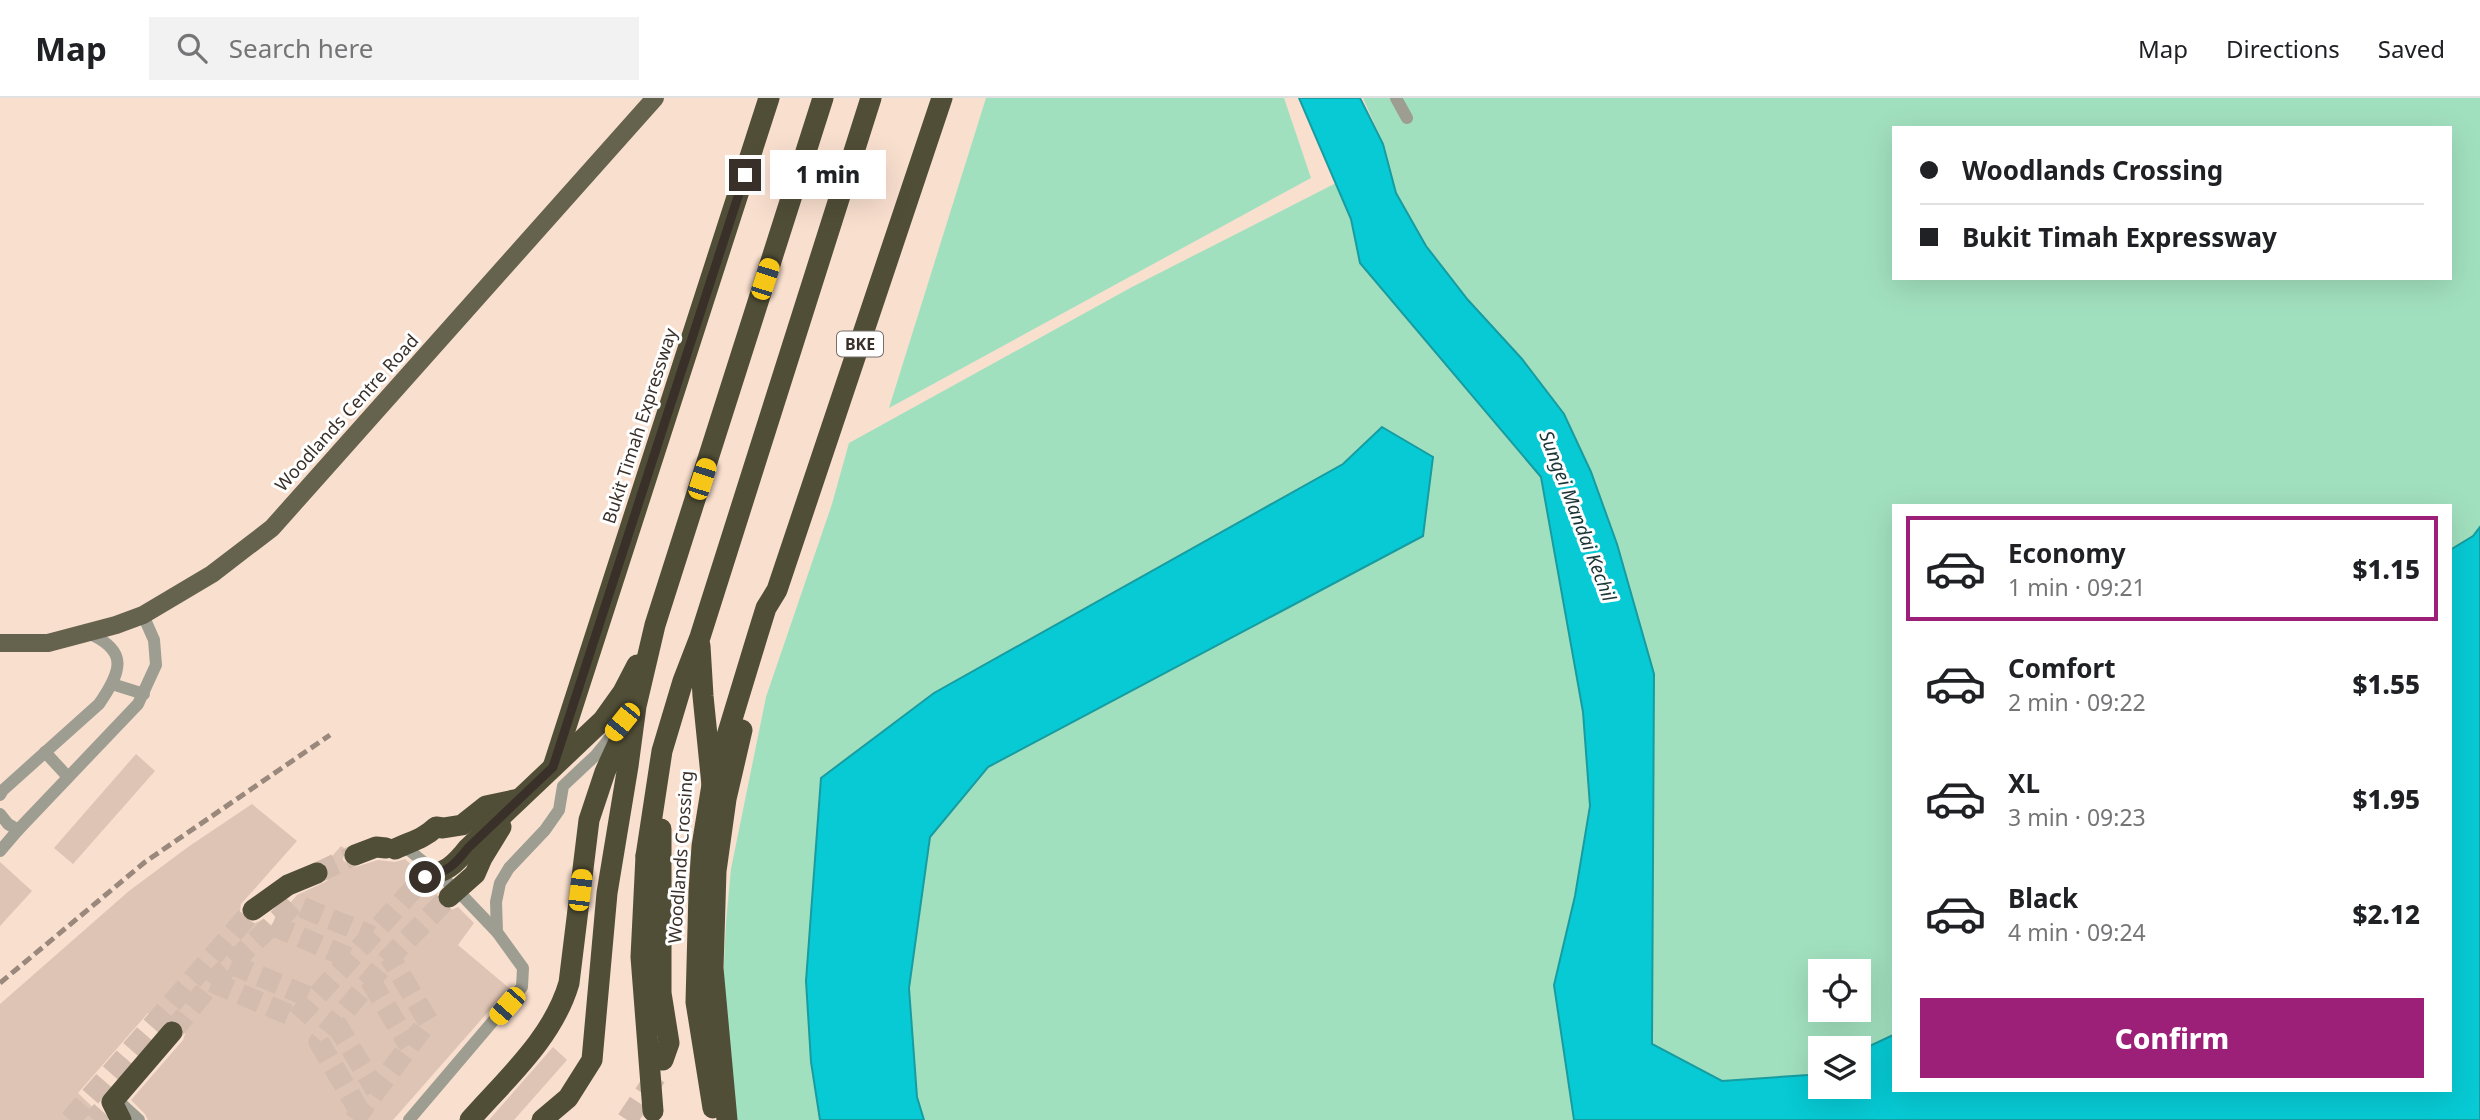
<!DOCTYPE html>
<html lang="en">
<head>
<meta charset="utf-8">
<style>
  :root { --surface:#fff; --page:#f2f2f2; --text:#202124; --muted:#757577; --line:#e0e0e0; --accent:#9c2077 }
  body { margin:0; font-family:"Noto Sans",sans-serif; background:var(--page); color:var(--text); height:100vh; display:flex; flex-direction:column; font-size:26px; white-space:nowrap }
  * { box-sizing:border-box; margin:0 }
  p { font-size:23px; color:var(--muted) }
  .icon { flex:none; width:38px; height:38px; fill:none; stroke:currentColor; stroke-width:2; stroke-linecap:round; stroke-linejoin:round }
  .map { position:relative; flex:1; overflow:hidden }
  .details { position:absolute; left:1892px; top:406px; width:560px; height:588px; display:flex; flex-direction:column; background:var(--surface); border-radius:0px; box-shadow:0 7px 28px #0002 }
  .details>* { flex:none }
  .banner { position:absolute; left:1892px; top:28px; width:560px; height:154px; border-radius:0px; box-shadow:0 7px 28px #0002; display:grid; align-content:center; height:154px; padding:0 28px; background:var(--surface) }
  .tools { position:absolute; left:1808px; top:861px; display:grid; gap:14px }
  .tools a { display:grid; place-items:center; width:63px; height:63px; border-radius:0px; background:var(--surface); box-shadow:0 7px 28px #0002; font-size:35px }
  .end { position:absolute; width:32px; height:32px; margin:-16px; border:9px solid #3a302a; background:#fff; box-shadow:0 0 0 4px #fff }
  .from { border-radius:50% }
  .bubble { position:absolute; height:49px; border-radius:0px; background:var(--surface); box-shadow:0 7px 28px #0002; font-size:23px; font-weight:800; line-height:49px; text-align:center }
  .car { position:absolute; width:21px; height:42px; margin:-21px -10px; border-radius:9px; box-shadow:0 0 5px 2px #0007; background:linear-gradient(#f5c518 24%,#345 0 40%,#f5c518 0 76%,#345 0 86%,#f5c518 0) }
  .banner b { display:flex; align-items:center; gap:24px; height:66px; font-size:26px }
  .banner b+b { border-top:2px solid var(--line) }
  .banner i { width:18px; height:18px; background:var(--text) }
  ul { padding:12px 0 0; list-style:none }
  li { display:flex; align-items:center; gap:21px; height:105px; margin:0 14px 10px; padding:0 14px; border:4px solid transparent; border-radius:0px }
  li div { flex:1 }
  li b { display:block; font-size:26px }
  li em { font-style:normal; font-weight:800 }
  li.current { border-color:var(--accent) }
  li>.icon { width:63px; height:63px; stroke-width:1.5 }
  .button { display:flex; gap:14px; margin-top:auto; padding:14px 28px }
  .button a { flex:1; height:80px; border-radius:0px; background:var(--accent); color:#fff; font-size:28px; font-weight:800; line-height:80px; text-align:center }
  header { display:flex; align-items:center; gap:42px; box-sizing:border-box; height:98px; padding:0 35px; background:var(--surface); border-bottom:2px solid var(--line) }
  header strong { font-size:33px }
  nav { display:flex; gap:38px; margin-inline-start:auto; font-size:24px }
  .search { width:490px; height:63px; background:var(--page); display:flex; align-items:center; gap:18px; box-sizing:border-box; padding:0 24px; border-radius:0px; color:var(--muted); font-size:26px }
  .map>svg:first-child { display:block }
  .green { fill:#a1e0be; fill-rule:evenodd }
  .water { fill:#07cad4; stroke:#169ca1; stroke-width:2 }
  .building { fill:#dec4b4 }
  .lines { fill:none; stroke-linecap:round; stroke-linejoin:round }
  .highway-tunnel { stroke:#d3bcad; stroke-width:21; stroke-dasharray:21 10; stroke-linecap:butt }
  .lane { stroke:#9e9d92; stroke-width:12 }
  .primary { stroke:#65634e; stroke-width:18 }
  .highway { stroke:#514e37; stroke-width:21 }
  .rail { stroke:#9a887c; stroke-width:5; stroke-dasharray:10 5; stroke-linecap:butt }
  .highway-bridge { stroke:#514e37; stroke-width:21 }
  .route { stroke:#3a302a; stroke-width:9 }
  .labels { text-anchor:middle; stroke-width:6; stroke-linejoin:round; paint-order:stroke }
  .shield { fill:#fff; stroke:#756e6a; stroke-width:2 }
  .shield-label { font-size:16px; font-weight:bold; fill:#3a302a }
  .street-label { font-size:18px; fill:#3a302a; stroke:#fff }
  .water-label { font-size:19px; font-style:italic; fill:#1b3537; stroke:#fff }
</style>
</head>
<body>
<header>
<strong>Map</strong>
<div class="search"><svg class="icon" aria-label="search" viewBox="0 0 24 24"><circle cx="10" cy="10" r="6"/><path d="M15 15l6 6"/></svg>Search here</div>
<nav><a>Map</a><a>Directions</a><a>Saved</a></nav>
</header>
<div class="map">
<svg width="2480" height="1022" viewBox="0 0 2480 1022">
  <rect width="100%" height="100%" fill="#f9dfce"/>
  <!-- green -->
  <g class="green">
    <path d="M986,0h298l27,80 -422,230z"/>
    <path d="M1363,0h1117v429l-7,9 -23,14v-44h-556l-1,529 -34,16 -1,-3h-38v21l-12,6 -86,6 -70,-37 2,-370 -37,-130 -26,-71 -27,-59 -42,-55 -54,-59 -42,-54 -30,-53 -13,-49zM1894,30h556v150h-556zM1820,873h38v39h-38z"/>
    <path d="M1336,85l15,36 9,44 181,214 42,235 7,94 -15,90 -21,89 20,135h-650l-7,-23 -8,-109 21,-152 58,-69 435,-231 -41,-109 -39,37 -409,229 -128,288 5,81 9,58h-84l-13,-138 3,-60 5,-53 35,-172 66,-193 17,-61 283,-156z"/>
  </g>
  <!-- water -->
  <g class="water">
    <path d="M1299,0h61l23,46 13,49 30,53 42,54 54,59 42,55 27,58 26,72 37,130 -2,370 70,37 86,-6 12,-6v18h38l1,-36 34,-16 1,55h556v-540l23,-14 7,-9v593h-906l-20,-135 21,-89 15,-90 -7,-94 -42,-235 -181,-214 -9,-44z"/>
    <path d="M1382,329l51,30 -10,79 -435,231 -58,70 -21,151 8,109 7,23h-104l-9,-58 -5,-81 15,-203 113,-85 409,-229z"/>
  </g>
  <!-- building -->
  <g class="building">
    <path d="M136,656l19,17 -82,93 -19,-16z"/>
    <path d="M252,706l45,37 -56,63 -1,8 7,10 8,1 9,-4 7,6 26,-30 30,-14 3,-7 -4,-11 15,-17 3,2 -1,12 9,8 26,-8 17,2 10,-3 10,9 -4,12 4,7 6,3 16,-3 2,2 -3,10 4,7 11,4 7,-3 16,16 -16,22 51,43 -116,132h-245l-3,-6 -14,-14 52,-60 2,-6 -1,-7 -4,-5 -12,-3 -6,5 -14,-11 -70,80 28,27h-106v-116l129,-113 59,-44z"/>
    <path d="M0,764l32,29 -32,35z"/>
    <path d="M553,949l14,13 -53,60h-25z"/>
  </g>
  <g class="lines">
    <!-- highway-tunnel -->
    <g class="highway-tunnel">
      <path d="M317,775l38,-18"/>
      <path d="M272,827l80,34"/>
      <path d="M231,866l83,35"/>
      <path d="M370,882l39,65"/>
      <path d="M212,884l85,36 127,-141"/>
      <path d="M335,924l41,68"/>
      <path d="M172,934l40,-50 82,-78 78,32"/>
      <path d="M360,1014l-41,-70 71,-85 59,-60"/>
      <path d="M70,1022l183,-210"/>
      <path d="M94,1022l8,-9"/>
      <path d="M354,1022l74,-99 -38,-64"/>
      <path d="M627,1022l30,-45"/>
    </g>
    <!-- lane -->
    <g class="lane">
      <path d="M1396,0l11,20"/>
      <path d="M112,586l32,10"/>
      <path d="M45,654l23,25"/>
      <path d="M0,697l3,-5 96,-86c22,-32 31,-53 -11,-71"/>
      <path d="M0,716l8,10 10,6 120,-126 18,-39 -2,-25 -11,-25"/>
      <path d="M403,747l54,45 40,42"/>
      <path d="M0,753l18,-21"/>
      <path d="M116,1001l23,21"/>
      <path d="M409,1022l113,-133 1,-19 -26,-36 -1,-30 4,-19 9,-15 36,-38 14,-20 4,-24 33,-31 22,-27"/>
    </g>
    <!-- primary -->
    <path class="primary" d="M0,545h48l68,-18 27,-10 69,-41 60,-46 383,-430"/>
    <!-- highway -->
    <g class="highway">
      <path d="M700,548l3,50 9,89 -10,61 -3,45 -3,111 17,106"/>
      <path d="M553,669l216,-669"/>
      <path d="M712,687l45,-148 9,-29 11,-18 165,-492"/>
      <path d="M661,731v164l8,50 -6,17"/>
      <path d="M395,751c16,-8 27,-9 41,-22l7,1 19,-3 24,-19 33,-7"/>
      <path d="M355,757l21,-8 10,1"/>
      <path d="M646,758l16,-105 21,-70 17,-44 171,-539"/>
      <path d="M424,779c22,-5 30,-11 44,-29l135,-128 20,-28 14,-27"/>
      <path d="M449,799l26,-23 7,-16 19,-31"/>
      <path d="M253,812l35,-25 29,-12"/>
      <path d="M121,1022l-9,-18 60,-70"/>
      <path d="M470,1022c37,-42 83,-82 99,-137l20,-163 16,-48 22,-48"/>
      <path d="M542,1022l26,-22 24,-38 15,-167 21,-127 8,-60 19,-81 168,-527"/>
      <path d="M727,1022l-14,-152 3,-97 10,-72 16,-69"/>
    </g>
    <!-- rail -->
    <path class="rail" d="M0,885l145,-121 185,-127"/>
    <!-- highway-bridge -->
    <path class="highway-bridge" d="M646,758l-5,101 12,154"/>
  </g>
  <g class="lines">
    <!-- route -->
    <path class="route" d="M425,779c22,-5 29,-11 43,-29l85,-81 192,-592"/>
  </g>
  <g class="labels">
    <!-- shield labels -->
    <rect class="shield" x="837" y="233.5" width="46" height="25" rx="5"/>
    <g class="shield-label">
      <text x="860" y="252">BKE</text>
    </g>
    <!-- street labels -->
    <g class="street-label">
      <text transform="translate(347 315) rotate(-48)" y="6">Woodlands Centre Road</text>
      <text transform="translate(640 328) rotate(-72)" y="6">Bukit Timah Expressway</text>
      <text transform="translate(681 759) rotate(-86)" y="6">Woodlands Crossing</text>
    </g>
    <!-- water labels -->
    <g class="water-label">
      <text transform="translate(1578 418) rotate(69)" y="7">Sungei Mandai Kechil</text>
    </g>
  </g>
</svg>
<div class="tools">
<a><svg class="icon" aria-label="locate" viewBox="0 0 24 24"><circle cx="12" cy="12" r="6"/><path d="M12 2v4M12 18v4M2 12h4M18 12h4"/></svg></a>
<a><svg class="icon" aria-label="layers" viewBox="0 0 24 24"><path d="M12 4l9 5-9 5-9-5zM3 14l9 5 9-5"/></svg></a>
</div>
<i class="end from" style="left:425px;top:779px"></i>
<i class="end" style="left:745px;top:77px"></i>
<div class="bubble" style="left:770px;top:52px;width:116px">1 min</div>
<i class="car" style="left:765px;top:181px;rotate:18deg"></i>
<i class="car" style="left:702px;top:381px;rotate:18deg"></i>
<i class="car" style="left:622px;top:624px;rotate:219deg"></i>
<i class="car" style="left:580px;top:792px;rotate:7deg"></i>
<i class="car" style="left:507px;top:908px;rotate:221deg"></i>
<div class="banner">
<b><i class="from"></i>Woodlands Crossing</b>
<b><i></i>Bukit Timah Expressway</b>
</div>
<section class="details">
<ul>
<li class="current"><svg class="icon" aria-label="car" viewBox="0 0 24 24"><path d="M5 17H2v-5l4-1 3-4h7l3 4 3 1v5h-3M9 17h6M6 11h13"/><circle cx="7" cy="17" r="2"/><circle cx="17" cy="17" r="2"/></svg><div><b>Economy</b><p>1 min · 09:21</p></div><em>$1.15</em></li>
<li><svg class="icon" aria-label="car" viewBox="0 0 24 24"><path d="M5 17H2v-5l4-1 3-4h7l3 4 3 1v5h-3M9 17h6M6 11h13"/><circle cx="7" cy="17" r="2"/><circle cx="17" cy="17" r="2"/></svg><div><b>Comfort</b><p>2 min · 09:22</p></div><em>$1.55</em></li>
<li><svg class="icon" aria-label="car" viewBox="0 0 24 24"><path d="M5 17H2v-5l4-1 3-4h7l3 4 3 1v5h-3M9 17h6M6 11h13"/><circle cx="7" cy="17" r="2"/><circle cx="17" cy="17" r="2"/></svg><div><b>XL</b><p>3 min · 09:23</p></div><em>$1.95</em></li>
<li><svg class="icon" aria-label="car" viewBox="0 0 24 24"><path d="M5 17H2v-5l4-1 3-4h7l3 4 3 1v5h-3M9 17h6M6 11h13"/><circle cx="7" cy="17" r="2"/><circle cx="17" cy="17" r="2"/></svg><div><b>Black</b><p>4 min · 09:24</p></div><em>$2.12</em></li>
</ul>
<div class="button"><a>Confirm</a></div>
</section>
</div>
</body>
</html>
